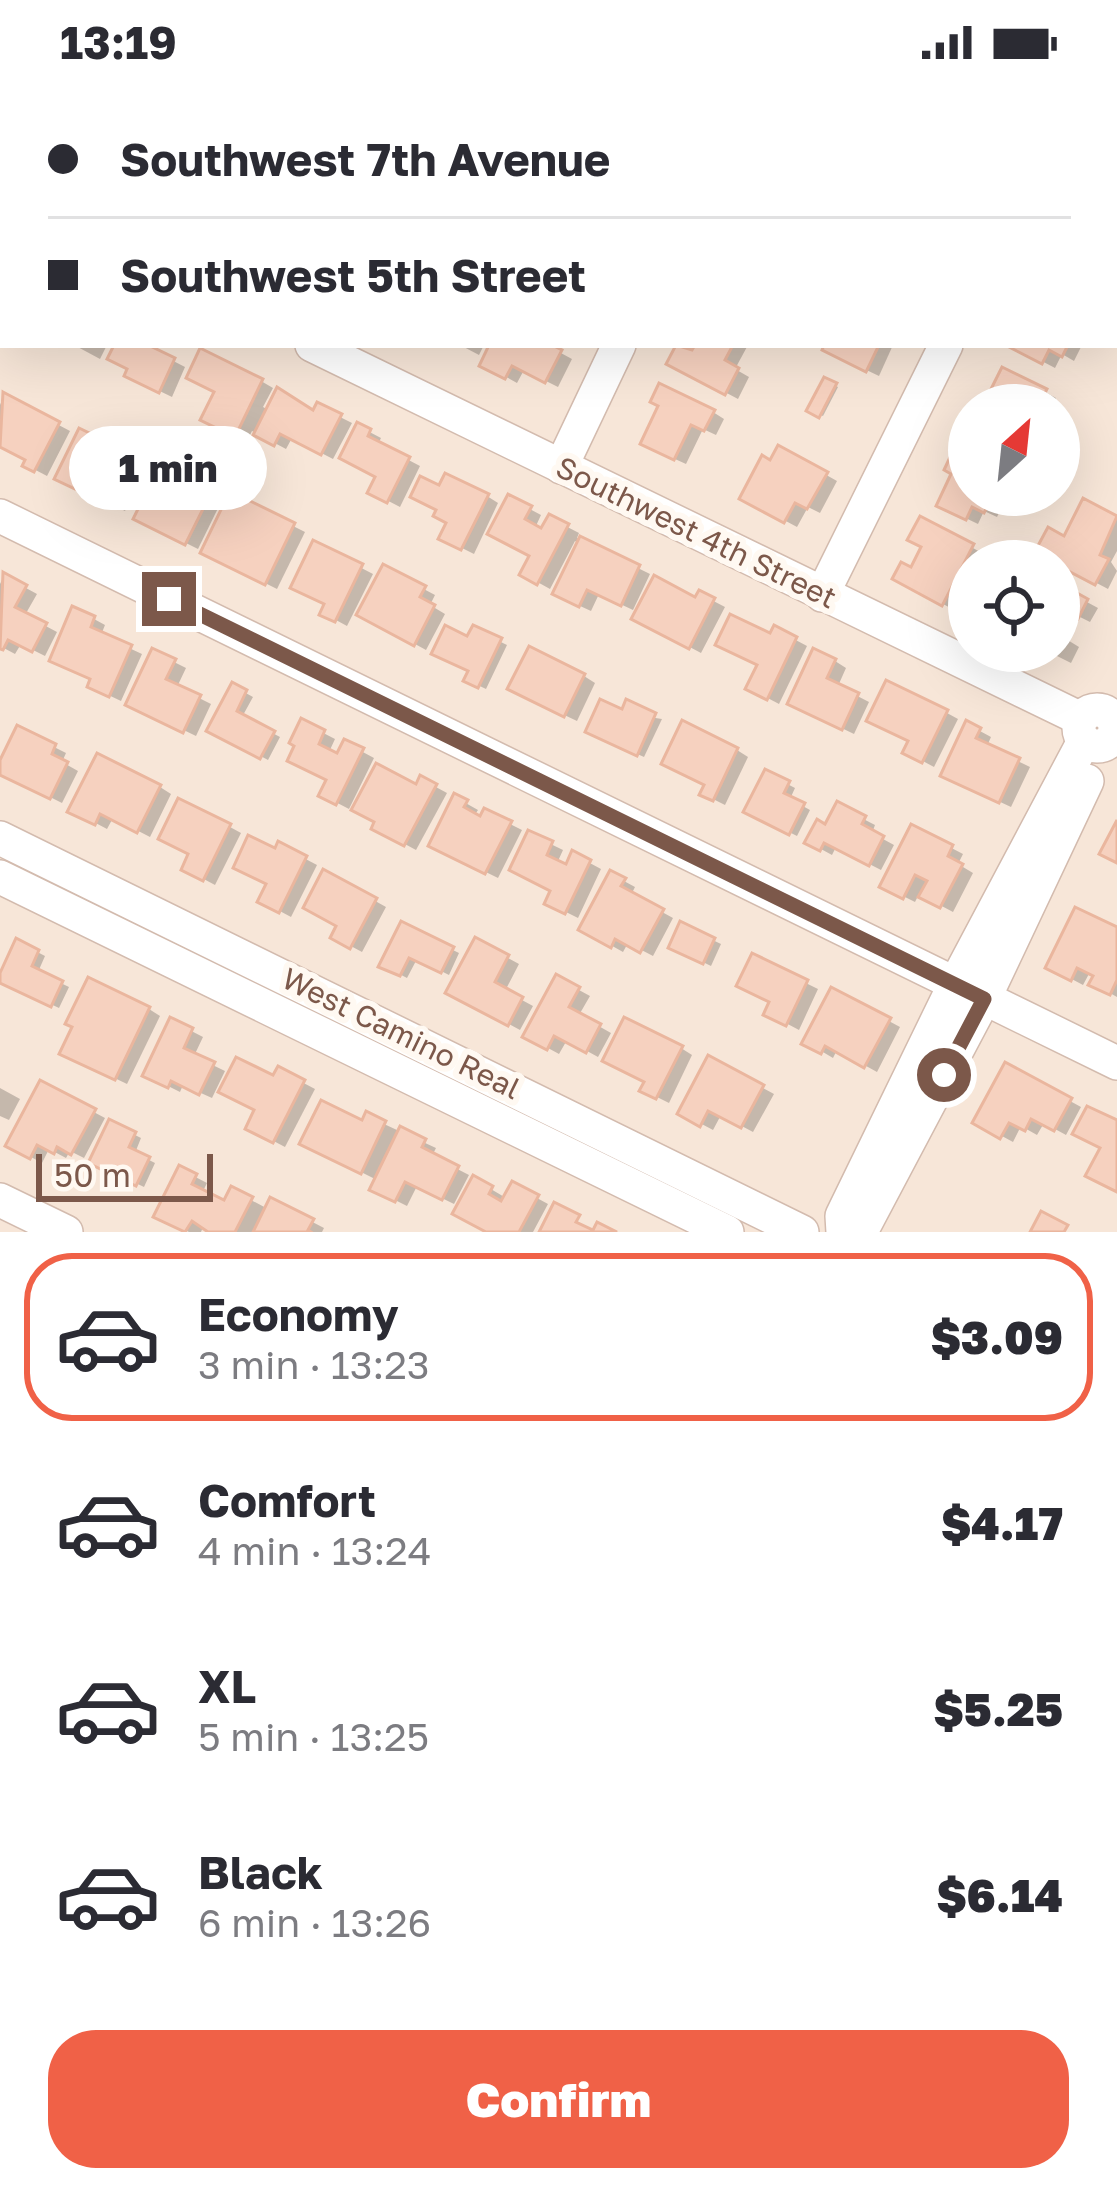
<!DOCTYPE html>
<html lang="en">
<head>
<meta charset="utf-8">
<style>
  :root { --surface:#fff; --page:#f7f7f7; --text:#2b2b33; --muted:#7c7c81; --line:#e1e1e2; --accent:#f06147 }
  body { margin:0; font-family:"Golos Text",sans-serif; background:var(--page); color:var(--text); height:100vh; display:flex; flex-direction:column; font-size:45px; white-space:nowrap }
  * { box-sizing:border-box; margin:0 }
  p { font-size:39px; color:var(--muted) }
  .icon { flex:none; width:66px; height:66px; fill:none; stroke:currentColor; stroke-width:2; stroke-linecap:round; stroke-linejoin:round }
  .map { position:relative; height:1148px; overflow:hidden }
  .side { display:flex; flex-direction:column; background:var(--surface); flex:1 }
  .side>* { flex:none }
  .hud { position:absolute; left:0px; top:0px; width:1119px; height:264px; box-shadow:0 12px 48px #0002; display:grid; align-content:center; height:264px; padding:0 48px; background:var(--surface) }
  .needle { width:78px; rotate:27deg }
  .fabs { position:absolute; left:948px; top:300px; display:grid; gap:24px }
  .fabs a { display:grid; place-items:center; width:132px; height:132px; border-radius:50%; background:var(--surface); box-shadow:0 12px 48px #0002; font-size:60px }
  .scale { position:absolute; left:36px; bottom:30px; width:177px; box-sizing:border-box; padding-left:12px; border:6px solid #7c584a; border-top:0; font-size:33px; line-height:42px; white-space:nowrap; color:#7c584a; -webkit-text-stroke:9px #fff9f2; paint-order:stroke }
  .end { position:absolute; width:54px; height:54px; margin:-27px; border:15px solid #7c584a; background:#fff; box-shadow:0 0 0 6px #fff }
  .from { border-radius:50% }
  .bubble { position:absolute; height:84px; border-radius:42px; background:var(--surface); box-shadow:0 12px 48px #0002; font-size:39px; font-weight:800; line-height:84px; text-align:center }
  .hud b { display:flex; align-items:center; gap:42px; height:114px; font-size:45px }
  .hud b+b { border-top:3px solid var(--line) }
  .hud i { width:30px; height:30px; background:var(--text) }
  ul { padding:21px 0 0; list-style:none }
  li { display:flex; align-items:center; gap:36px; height:168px; margin:0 24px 18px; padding:0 24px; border:6px solid transparent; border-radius:48px }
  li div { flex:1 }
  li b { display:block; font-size:45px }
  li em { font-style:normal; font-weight:800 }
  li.on { border-color:var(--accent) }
  li>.icon { width:108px; height:108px; stroke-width:1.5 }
  .button { display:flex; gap:24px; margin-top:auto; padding:24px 48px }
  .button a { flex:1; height:138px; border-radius:48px; background:var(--accent); color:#fff; font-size:48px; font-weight:800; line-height:138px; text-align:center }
  .status { display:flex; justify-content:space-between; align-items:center; height:84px; padding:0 60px; background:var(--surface); direction:ltr }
  .status svg { height:33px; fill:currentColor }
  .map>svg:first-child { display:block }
  .residential { fill:#f7e6d8; fill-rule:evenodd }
  .shadow { fill:#0003 }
  .building { fill:#f6d1bf; stroke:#eab69e; stroke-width:3 }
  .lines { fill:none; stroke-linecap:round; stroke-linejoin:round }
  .minor-casing { stroke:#d3bbae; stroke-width:36 }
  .minor { stroke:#fff; stroke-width:33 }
  .route { stroke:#7c584a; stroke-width:15 }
  .labels { text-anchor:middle; stroke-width:12; stroke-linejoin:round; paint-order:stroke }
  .street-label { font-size:30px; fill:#7c584a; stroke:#fff9f2 }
</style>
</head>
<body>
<div class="status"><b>13:19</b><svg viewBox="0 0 49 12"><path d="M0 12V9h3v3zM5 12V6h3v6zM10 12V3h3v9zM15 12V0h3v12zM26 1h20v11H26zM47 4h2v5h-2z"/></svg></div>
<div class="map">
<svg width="1117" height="1148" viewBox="0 0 1117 1148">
  <rect width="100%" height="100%" fill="#fef5ea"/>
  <!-- residential -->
  <path class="residential" d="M0,0h1117v1148h-1117zM3,3h1113v258h-1113zM969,321h90v90h-90zM969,477h90v90h-90z"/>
  <!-- shadow -->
  <g class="shadow">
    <path d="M303,0h22l6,3h-30z"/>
    <path d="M962,0h83l-1,3z"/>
    <path d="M0,168l3,2v59l-3,-2z"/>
    <path d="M74,261h33l-7,14z"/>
    <path d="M117,261h40l-3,6 31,16 -13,30 -33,-16z"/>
    <path d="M460,261h24l-5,10z"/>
    <path d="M493,261h53l26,14 -14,28 -34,-17 -7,13 -34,-19z"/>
    <path d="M698,261h50l-13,24 14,8 -11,22 -68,-36 24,-9z"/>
    <path d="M828,261h65l-14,31 -42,-20z"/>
    <path d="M1011,261h71l-8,16 -12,-7 -7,14z"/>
    <path d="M261,297l12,7 -10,19 6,3 45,4 4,-8 34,17 -19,36 -41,-21 -6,11 -34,-18 -5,10 -32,-15z"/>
    <path d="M825,297l13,6 -15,29 -13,-6z"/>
    <path d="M1045,308l11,6 -3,7h-66z"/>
    <path d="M4,312l66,35 -23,45 -21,-11 2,-6 -28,-15v-39z"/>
    <path d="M662,322l51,6 11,7 -8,16 -13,-6 -17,35 -31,-14z"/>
    <path d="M358,342l23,12 -3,6 42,22 -20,41 -29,-15 8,-16z"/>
    <path d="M81,348l66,33 -22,46 -55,-27z"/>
    <path d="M969,362v49h27l9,5 -8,17 -13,-6 -6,13 -27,-13z"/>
    <path d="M780,365l57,32 -17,32 -12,-6 -11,20 -54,-29z"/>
    <path d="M441,405l46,7 11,7 -24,51 -20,-10z"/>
    <path d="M211,409l11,7 -24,49 -50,-25z"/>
    <path d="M509,414l32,17 -6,13 8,4 7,-14 29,15 -2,5 73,36 -17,36 -34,-16 -8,17 -24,-11 13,-56 -5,-3 -25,48 -27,-15 9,-18z"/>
    <path d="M1085,418l32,17v32l-6,11 6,9 -9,18 -70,-37 27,-12z"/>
    <path d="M921,436l63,34 -4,7h-11v21l-15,28 -58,-32 16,-7 13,-25z"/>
    <path d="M293,442l12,6 -28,57 -62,-31z"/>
    <path d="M315,460l58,30 -26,52 -24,-13 5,-9z"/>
    <path d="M384,484l51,27 -5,10 15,9 -19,36 -66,-36z"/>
    <path d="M4,492l33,18 -12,21 32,17 -12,24 -24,-12 -6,10 -15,-8v-62z"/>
    <path d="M1059,503l39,21 -8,14 -12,-6 -12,23 13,8 -8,16 -24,-12h12z"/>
    <path d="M700,510l25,13 -24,46 -66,-35 62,-17z"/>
    <path d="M94,535l11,6 -4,10 41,19 -21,47 -19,-9 -9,-13 -29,-13z"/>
    <path d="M474,545l33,16 -21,44 -19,-9 4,-9 -2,-31z"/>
    <path d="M775,545l32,17 -28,58 -30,-16z"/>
    <path d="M154,568l32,16 -9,19 34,17 -15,32 -60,-29z"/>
    <path d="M835,577l11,7 -8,18 31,16 -15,32 -52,-25z"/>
    <path d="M584,592l11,7 -18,38 -55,-26z"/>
    <path d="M233,602l20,11 -11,20 38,20 -12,23 -58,-31z"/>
    <path d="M623,629l39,6 -18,38 -49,-22z"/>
    <path d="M947,629l11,6 -24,48 -28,-15z"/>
    <path d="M302,638l33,17 -6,13 10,5 7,-14 28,15 -25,51 -27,-14 7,-15z"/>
    <path d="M967,640l24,13 -4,9 43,21 -19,40 -56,-26z"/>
    <path d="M18,645l48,24 -4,9 16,9 -16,32 -62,-31z"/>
    <path d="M737,666l11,7 -23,48 -22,-11z"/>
    <path d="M766,689l29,15 -5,11 20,11 -13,26 -50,-25z"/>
    <path d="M421,695l26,14 -31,57 -41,-22z"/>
    <path d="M160,703l11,7 -21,43 -37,-19 -6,11 -36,-19z"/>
    <path d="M455,713l23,13 -4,6 8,4 4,-8 36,18 -24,48 -55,-27z"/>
    <path d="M838,722l37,19 -3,8 22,12 -13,25 -45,-23 -4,8 -24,-13 19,-14z"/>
    <path d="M230,743l11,6 -26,52 -30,-16 7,-15z"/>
    <path d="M913,744l50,26 -5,10 15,9 -20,39 -34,-18 -4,8 -32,-16z"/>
    <path d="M530,750l33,16 -5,11 9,7 6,-14 28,15 -23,49 -30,-15 6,-13z"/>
    <path d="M279,761l38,20 -26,52 -30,-16z"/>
    <path d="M325,789l61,34 -24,45 -28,-15 6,-12z"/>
    <path d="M611,790l24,13 -4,8 42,23 -20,38 -25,-13 -5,9 -41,-23z"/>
    <path d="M402,841l57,28 -10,22 -32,-16 -10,19 -25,-13z"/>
    <path d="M681,841l40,19 -10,22 -39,-19z"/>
    <path d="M1117,846v67l-25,-14 4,-7 -6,-4 -7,13 -34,-18z"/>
    <path d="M476,857l43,23 -14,27 28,15 -13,24 -71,-38z"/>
    <path d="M18,858l27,14 -7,16 31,15 -10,21 -59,-28z"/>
    <path d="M753,873l65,32 -19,41 -32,-17 5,-11z"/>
    <path d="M557,894l33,18 -11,19 32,18 -13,24 -31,-17 -8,14 -33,-18z"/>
    <path d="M833,907l67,36 -23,45 -40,-22 -4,8 -27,-16z"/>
    <path d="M149,925l11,7 -33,68 -52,-25z"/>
    <path d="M172,937l31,16 -9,19 31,15 -13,27 -29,-13 -3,7 -22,-11z"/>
    <path d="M681,964l11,7 -23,48 -26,-13z"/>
    <path d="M709,975l65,35 -21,38 -32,-17 -8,15 -32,-17z"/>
    <path d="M1006,982l75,41 -15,28 -22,-12 -7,12 -16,-9 -8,16 -37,-20z"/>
    <path d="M279,986l36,19 -30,58 -36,-19z"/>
    <path d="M41,1000l64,34 -21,40 -14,-7 -4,7 -17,-9 -7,14 -33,-18z"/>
    <path d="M0,1004l20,11 -11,21 -9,-4z"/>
    <path d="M111,1039l30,15 -6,15 20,10 -11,24 -52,-25z"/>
    <path d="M384,1040l52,24 -4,8 37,19 -15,29 -37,-18 -10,20 -34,-17 4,-9 -62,-31z"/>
    <path d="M180,1085l27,14 -5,10 23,11 7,-14 36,19 4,-8 52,27 -2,4h-110l-8,-7 -3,7h-12l-20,-10z"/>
    <path d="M474,1095l32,19 7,-13 35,19 -15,28h-42z"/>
  </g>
  <!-- building -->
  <g class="building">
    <path d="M114,261h34l27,13 -16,35 -35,-17 3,-7 -20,-10z"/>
    <path d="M489,261h63l10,5 -17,33 -33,-17 -7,13 -26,-13z"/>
    <path d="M676,261l16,5 3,-5h38l-8,15 14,8 -14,27 -59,-31z"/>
    <path d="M824,261h55l-13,27 -44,-22z"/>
    <path d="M1068,261l-6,12 -13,-7 -7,14 -35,-18z"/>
    <path d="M200,264l63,31 -28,58 -35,-17 14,-28 -28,-14z"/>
    <path d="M1002,283l45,22 -8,16h-56z"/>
    <path d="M824,293l13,6 -18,35 -13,-7z"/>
    <path d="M659,299l56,27 -11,21 -13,-6 -17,35 -34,-16 18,-38 -8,-4z"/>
    <path d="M277,303l36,23 4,-8 25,12 -21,41 -41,-21 -6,12 -21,-11z"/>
    <path d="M3,308l57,30 -26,50 -12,-6 3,-6 -25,-13z"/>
    <path d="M357,338l14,7 -3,7 42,21 -23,46 -20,-10 8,-16 -36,-19z"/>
    <path d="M79,344l58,28 -24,51 -59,-28z"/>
    <path d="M959,354l10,5v52h24l-9,18 -12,-6 -6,13 -30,-14 15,-32 -7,-4z"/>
    <path d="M778,361l50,27 -21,37 -12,-6 -11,20 -45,-24 23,-44 8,5z"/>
    <path d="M160,381l52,26 -27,54 -52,-26z"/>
    <path d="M445,389l44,21 -28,56 -23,-11 8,-16 -13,-7 3,-6 -26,-13 10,-21 19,9z"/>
    <path d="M230,407l65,32 -30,62 -65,-32z"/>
    <path d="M508,410l24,12 -7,13 16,9 8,-14 20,10 -32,61 -18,-10 10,-19 -42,-22z"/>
    <path d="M1083,414l34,18 -17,39 9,4 -14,26 -36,-19v-5l-25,-8 14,-26 16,9z"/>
    <path d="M920,432l54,28 -32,62 -50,-27 9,-17 10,5 10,-20 -14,-7z"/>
    <path d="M580,452l60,29 -19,41 -34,-16 -8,17 -27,-13z"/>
    <path d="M313,456l50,24 -28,58 -16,-7 5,-11 -34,-16z"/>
    <path d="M383,480l43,22 -6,11 15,8 -21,41 -58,-31z"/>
    <path d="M3,488l24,13 -12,22 32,16 -15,29 -24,-12 -5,10 -3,-1z"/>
    <path d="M654,491l41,22 4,-7 16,8 -26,51 -58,-30z"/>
    <path d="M1059,499l29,16 -10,20 -12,-7 -7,13z"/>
    <path d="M72,522l23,10 -4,11 41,18 -23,52 -22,-10 3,-8 -41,-18z"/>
    <path d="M730,530l40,19 4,-8 23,12 -30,63 -22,-11 12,-24 -42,-20z"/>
    <path d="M445,541l22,11 6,-11 29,13 -24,50 -15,-7 5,-10 -37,-17z"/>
    <path d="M529,562l56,28 -21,43 -57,-28z"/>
    <path d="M152,564l24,11 -10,20 35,16 -18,38 -58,-28z"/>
    <path d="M813,564l23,11 -9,19 32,15 -17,37 -55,-26z"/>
    <path d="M886,596l62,30 -26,53 -20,-10 6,-12 -42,-20z"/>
    <path d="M232,598l15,8 -10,21 38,20 -15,28 -54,-28z"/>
    <path d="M600,615l22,10 4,-10 30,14 -19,43 -52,-24z"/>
    <path d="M301,634l24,12 -6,14 18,9 7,-14 20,9 -28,57 -18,-9 8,-16 -39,-19 7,-15 -5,-3z"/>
    <path d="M682,636l56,28 -25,53 -14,-6 5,-10 -43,-21z"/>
    <path d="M966,636l15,8 -5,10 44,20 -21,45 -59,-27z"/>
    <path d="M17,641l39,19 -4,10 16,8 -18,37 -50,-24v-15z"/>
    <path d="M97,669l64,32 -24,48 -37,-19 -5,11 -28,-13z"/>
    <path d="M376,679l40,21 4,-9 17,9 -33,62 -33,-17 3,-7 -23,-12z"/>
    <path d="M765,685l25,12 -6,12 21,10 -16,32 -46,-23z"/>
    <path d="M454,709l14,7 -4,7 16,9 4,-8 28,13 -27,53 -57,-28z"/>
    <path d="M178,714l53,26 -28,57 -22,-11 7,-16 -30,-15z"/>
    <path d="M837,717l29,15 -4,8 22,12 -15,30 -45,-23 -4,8 -16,-8 13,-24 8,5z"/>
    <path d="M1117,736v43l-18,-9z"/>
    <path d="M911,740l42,21 -5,11 15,8 -23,44 -22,-11 9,-16 -12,-6 -12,24 -24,-12z"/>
    <path d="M528,746l25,11 -6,14 19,9 6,-14 19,10 -26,54 -21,-10 6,-13 -41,-21z"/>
    <path d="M248,751l27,13 3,-7 29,15 -28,57 -22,-11 9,-18 -33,-16z"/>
    <path d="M323,785l54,29 -27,51 -20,-11 6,-12 -33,-18z"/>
    <path d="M610,786l16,8 -5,8 43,23 -24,44 -25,-14 -4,9 -33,-18z"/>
    <path d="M1075,823l42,20v53l-7,15 -22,-10 5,-9 -16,-8 -6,13 -26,-13z"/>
    <path d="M401,837l53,26 -13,26 -32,-15 -9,18 -22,-9z"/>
    <path d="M680,837l35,17 -12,26 -35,-16z"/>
    <path d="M475,853l34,18 -14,27 28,15 -15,29 -63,-33z"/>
    <path d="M16,854l23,12 -7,16 31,15 -12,26 -51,-24v-10z"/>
    <path d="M752,869l56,27 -22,46 -23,-11 6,-13 -33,-16z"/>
    <path d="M556,890l24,13 -11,20 32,17 -15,29 -32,-17 -7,14 -25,-13z"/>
    <path d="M88,893l62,30 -35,73 -56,-26 13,-27 -7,-3z"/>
    <path d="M831,903l60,31 -27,50 -39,-22 -4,8 -20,-10z"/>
    <path d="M170,933l23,11 -9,20 31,14 -16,33 -28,-14 -3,7 -26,-12z"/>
    <path d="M624,933l59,29 -27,53 -17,-8 5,-9 -42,-21z"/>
    <path d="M708,971l56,30 -23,43 -33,-17 -8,16 -23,-13z"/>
    <path d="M236,973l37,18 5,-9 27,14 -32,63 -28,-14 9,-19 -36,-18z"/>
    <path d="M1005,978l67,36 -18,33 -23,-12 -6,12 -16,-8 -9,16 -28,-16z"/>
    <path d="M40,996l56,29 -25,46 -14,-8 -3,7 -17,-9 -7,14 -25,-13z"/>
    <path d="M321,1016l41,20 4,-9 20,10 -25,53 -62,-30z"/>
    <path d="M1087,1022l30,14v72l-32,-16 15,-28 -28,-14z"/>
    <path d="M109,1035l27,13 -7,15 21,10 -14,29 -48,-23z"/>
    <path d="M400,1042l26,13 -4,8 37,19 -17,34 -37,-18 -10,20 -26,-12z"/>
    <path d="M179,1081l18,9 -5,10 32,16 7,-14 22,11 -18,35h-27l-16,-11 -7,11 -32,-15z"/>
    <path d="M473,1091l20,11 -4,8 12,7 11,-20 27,14 -20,37h-33l-34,-18z"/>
    <path d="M270,1113l44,22 -6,11 3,2h-58z"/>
    <path d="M554,1118l26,13 -4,7 17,8 4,-8 20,10h-78z"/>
    <path d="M1041,1127l27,14 -4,7h-34z"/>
  </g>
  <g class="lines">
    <defs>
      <g id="minor">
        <path d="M554,0l34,3"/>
        <path d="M653,3l42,-3"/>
        <path d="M1073,3l1,-3"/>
        <path d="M0,108l3,2"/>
        <path d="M312,261l769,374"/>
        <path d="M561,383l58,-122"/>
        <path d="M0,432l1117,547"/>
        <path d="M822,511l124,-250"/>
        <circle cx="1097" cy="644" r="18"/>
        <path d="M0,754l802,394"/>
        <path d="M0,793l727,355"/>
        <path d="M0,1116l66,32"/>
        <path d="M843,1148l-1,-16 112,-230 130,-245"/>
        <path d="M856,1148l8,-6 120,-227 103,-218"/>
      </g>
    </defs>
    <!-- minor casing -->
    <use href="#minor" class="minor-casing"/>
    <!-- minor -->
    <use href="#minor" class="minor"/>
  </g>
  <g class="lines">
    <!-- route -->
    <path class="route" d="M169,515l815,400 -40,76"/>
  </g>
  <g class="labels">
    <!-- street labels -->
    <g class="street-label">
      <text transform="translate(696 449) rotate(26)" y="10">Southwest 4th Street</text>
      <text transform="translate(401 950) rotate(26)" y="10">West Camino Real</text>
    </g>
  </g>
</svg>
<div class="fabs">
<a><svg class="needle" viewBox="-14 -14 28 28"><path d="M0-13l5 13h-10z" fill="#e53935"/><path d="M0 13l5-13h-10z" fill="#7c7c81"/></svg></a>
<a><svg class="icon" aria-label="locate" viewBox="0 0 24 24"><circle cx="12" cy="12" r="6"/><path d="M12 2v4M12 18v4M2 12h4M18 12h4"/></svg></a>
</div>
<div class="scale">50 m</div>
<i class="end from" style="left:944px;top:991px"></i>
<i class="end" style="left:169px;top:515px"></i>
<div class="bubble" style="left:69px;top:342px;width:198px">1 min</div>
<div class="hud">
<b><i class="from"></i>Southwest 7th Avenue</b>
<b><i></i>Southwest 5th Street</b>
</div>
</div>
<section class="side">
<ul>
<li class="on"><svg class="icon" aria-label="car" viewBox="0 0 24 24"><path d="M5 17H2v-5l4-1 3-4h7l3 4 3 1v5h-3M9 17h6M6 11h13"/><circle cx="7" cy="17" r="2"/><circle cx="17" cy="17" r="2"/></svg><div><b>Economy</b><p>3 min · 13:23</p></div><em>$3.09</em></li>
<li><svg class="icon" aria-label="car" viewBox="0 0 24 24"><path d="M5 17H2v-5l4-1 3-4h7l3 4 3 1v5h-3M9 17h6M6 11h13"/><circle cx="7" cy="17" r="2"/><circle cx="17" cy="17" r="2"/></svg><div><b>Comfort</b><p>4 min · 13:24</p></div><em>$4.17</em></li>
<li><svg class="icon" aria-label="car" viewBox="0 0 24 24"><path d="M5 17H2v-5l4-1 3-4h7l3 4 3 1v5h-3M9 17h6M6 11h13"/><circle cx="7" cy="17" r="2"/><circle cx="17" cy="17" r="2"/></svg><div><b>XL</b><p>5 min · 13:25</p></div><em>$5.25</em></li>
<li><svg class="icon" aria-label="car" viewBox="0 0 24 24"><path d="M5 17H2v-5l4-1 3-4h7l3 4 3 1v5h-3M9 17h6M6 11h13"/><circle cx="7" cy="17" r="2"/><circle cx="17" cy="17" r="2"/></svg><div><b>Black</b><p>6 min · 13:26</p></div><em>$6.14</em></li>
</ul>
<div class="button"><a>Confirm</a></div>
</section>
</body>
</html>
